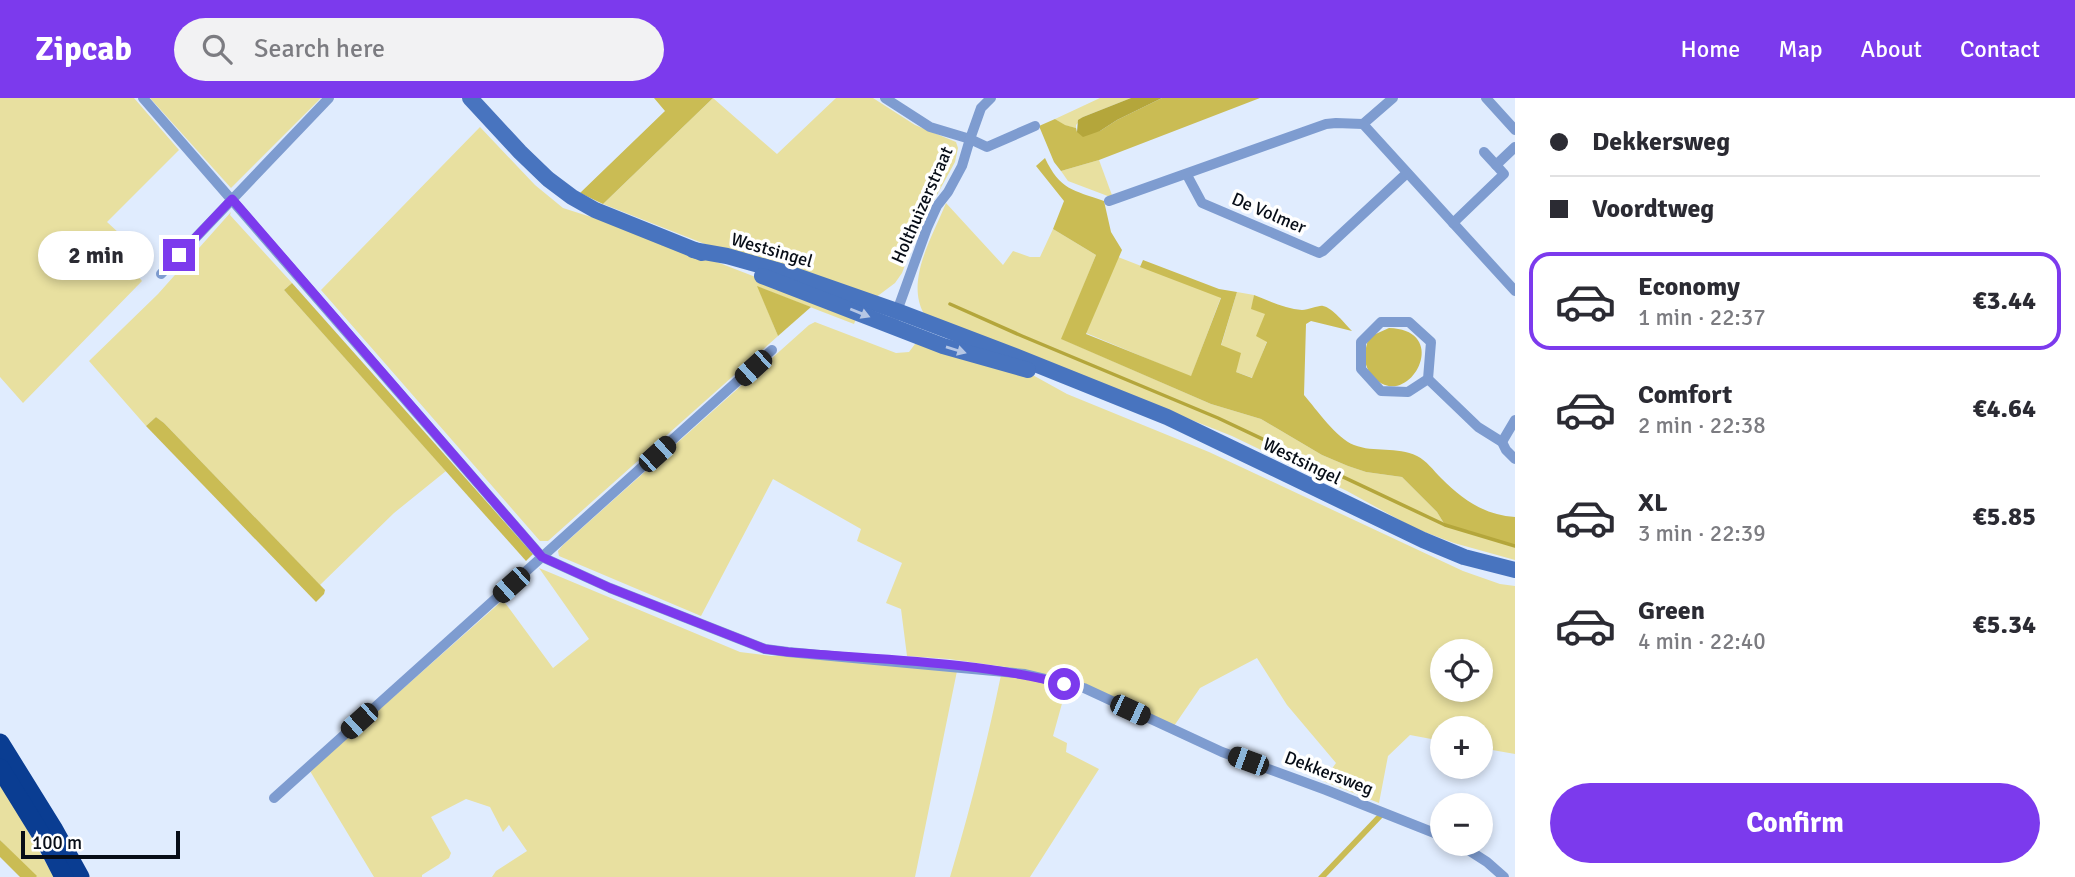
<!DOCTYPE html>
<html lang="en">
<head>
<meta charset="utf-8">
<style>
  :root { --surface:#fff; --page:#f2f2f3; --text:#2b2b33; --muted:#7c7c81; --line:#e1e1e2; --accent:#7c3aed }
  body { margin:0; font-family:Signika,sans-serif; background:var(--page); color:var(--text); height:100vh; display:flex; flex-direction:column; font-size:26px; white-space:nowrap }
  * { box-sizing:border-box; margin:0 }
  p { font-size:23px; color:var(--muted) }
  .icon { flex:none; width:38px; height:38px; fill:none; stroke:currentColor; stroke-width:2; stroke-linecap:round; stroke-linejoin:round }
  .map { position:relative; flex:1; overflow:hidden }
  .panel { display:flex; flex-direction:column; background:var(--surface); width:560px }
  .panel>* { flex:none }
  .top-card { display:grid; align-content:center; height:154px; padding:0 35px; background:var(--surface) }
  .controls { position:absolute; left:1430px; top:541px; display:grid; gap:14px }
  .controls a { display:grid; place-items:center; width:63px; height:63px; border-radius:50%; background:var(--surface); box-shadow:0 4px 10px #0003; font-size:35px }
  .scale { position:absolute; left:21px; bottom:18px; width:159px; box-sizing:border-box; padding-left:7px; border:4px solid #070d17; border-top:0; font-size:19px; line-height:24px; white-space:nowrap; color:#070d17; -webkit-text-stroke:5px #fff; paint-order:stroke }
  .end { position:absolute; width:32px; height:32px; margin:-16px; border:9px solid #7c3aed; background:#fff; box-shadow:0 0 0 4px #fff }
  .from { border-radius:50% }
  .bubble { position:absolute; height:49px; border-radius:24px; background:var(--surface); box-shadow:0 4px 10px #0003; font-size:23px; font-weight:800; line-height:49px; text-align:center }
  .car { position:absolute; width:21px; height:42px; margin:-21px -10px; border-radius:9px; box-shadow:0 0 5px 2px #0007; background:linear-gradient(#222 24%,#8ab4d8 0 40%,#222 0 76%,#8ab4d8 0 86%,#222 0) }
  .top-card b { display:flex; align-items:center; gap:24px; height:66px; font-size:26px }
  .top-card b+b { border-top:2px solid var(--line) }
  .top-card i { width:18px; height:18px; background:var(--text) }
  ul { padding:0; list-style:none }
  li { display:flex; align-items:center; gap:21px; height:98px; margin:0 14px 10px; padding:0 21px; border:4px solid transparent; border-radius:21px }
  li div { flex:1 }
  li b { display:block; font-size:26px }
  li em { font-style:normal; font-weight:800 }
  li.on { border-color:var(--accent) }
  li>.icon { width:63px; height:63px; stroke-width:1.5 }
  .action { display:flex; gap:14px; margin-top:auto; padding:14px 35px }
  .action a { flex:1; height:80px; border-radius:42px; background:var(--accent); color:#fff; font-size:28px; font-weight:800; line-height:80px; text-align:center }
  header { display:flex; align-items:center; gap:42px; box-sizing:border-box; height:98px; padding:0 35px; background:var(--accent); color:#fff }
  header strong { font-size:33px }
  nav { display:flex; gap:38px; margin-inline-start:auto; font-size:24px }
  .search { width:490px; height:63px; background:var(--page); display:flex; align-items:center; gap:18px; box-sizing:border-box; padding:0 24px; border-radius:38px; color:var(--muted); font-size:26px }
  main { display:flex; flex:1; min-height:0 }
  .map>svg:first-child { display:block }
  .green { fill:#e8e0a0; fill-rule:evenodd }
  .forest { fill:#cabc54 }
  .water { fill:#b4a63b }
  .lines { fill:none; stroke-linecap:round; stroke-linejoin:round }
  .stream { stroke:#b4a63b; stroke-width:3.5 }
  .street { stroke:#7e9cd0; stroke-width:10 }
  .secondary { stroke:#4874bf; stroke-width:16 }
  .highway { stroke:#0a3d92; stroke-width:19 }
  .oneway { fill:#b6c7e5 }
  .route { stroke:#7c3aed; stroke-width:9 }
  .labels { text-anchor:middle; stroke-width:7; stroke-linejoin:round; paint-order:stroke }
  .street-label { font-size:18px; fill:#070d17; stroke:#fff }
</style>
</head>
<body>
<header>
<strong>Zipcab</strong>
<div class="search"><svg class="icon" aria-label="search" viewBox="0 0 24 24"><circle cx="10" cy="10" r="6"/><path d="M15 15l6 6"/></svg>Search here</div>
<nav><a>Home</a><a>Map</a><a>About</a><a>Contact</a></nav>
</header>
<main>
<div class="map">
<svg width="1515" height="779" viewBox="0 0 1515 779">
  <rect width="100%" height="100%" fill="#e0ecfe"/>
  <!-- green -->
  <g class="green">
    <path d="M0,0h134l45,52 -72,72 13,12 -10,10 32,37 -119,122 -23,-26z"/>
    <path d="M150,0h171l-90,90z"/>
    <path d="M713,0l64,56 59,-56h37l42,27 41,17 2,6 -3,14 -34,62 -19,49 -7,10 -20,15 -137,-41 -135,-53z"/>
    <path d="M1100,0h31l-48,19 -7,8v3l-12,-3 -9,-6z"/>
    <path d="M480,29l55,58 28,23 81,26 213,82 -3,8 -96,-37 20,49 -230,205h-8l-219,-251z"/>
    <path d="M1099,62l14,38 -45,-17 -7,-10z"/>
    <path d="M946,105l57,62 10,-14 17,6h10l13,-28 43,26 -34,84 149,65 50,15 61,36 26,11 18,6 36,5 35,35 8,13 70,22v13l-61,-17 -40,-15 -67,-37 -115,-55 -308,-122c-19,-34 9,-78 22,-111z"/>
    <path d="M231,114l-1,3 62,68 -8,7 162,181 -52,42 -74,72 -156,-162 -8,-6 -10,9 -57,-65 69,-67z"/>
    <path d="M1118,159l103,40 -30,80 -105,-44z"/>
    <path d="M1237,194l17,3 -2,14 13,4 2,28 -14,37 -17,-6 -15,-26z"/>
    <path d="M815,224l81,31 13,-1 9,-12 111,33 38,21 142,58 254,119 37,13 15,2v168l-34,-6 -1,-20h-38v13l-32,-6 -22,21 -9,47 -56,-22 13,-18 -49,-58 -30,-47 -57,30 -26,38 -148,-56 -77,-11 -42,-3 -6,-47 -15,-6 16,-40 -45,-22 4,-12 -88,-50 -72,137 -142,-60 -1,-5 5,-6 246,-220zM1442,553h38v39h-38z"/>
    <path d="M539,470l201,84 31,4 24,-1 162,16 -42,206h-423l4,-6 31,-20 -18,-26 -6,7 -13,-25 -24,-8 -35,18 20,36 -2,5 -27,17v2h-48l-64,-106 193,-171 50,68 36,-29z"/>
    <path d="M1001,577l29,4 36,10 -13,47 14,7 -1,9 33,17 -69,108h-80c20,-67 37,-134 51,-202z"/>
    <path d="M0,684l54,95h-18l-36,-37z"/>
  </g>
  <!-- forest -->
  <g class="forest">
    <path d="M654,0h59l-110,106 -23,-11 85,-82z"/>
    <path d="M1162,0h98l-161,62 -38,11 -7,-9 -15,-36 16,-7 10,6 11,3 1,4 23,-1 17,-11z"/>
    <path d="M1045,60c15,32 28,32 59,43l7,31 11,18 -36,84 105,42 30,-78 -81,-31 3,-7 76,29 18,3 -16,53 20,8 -5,19 16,6 15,-36 -11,-6 9,-22 -14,-5 3,-14c15,6 32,14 48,15 7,0 17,-5 21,-4 10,2 22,18 29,25l-41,-10 -5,3 -2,71c13,15 32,43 50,50 20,8 43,1 63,11 10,5 16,14 24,22 21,21 43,37 74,39v30l-70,-22 -8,-13 -35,-35 -36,-5 -18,-6 -26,-11 -61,-36 -50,-15 -150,-65 35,-84 -43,-26 11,-28 -28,-35z"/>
    <path d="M292,185l241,271 -7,7 -242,-271z"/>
    <path d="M757,188l54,21 -33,29z"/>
    <path d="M1389,230c67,2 16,90 -18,46 -9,-11 -6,-25 -2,-37z"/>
    <path d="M156,319l8,6 161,167 -1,4 -8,8 -170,-176z"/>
    <path d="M1378,716l6,2 -58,61h-8z"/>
    <path d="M0,742l37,36 -1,1h-16l-20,-20z"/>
  </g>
  <!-- water -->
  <path class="water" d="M1131,0h31l-45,22 -17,11 -17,6 -6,-5 1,-12 5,-3z"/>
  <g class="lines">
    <!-- stream -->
    <path class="stream" d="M950,206l72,32 196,82 227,107 70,21"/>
    <!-- street -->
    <g class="street">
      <path d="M143,0l399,459 68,31 155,61 23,3 237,22 59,14 138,64 104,38 116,46"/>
      <path d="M885,0l45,29 40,12 11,-31 10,-10"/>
      <path d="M1486,0l29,32"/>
      <path d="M1363,26l30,-26"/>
      <path d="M1484,54l12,13"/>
      <path d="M1187,77l15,28 117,50 4,-2 84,-78"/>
      <path d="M1109,103l217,-77 10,-1 27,1 152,167"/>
      <path d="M1453,125l51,-49 -8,-9 19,-18"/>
      <path d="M161,176l168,-176"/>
      <path d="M1381,224h28l22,20 -3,37 -20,13 -27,-1 -20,-22v-27z"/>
      <path d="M892,227l35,-97 10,-22 11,-14 14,-26 8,-27 17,8 48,-21"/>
      <path d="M1428,281l50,48 24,15 4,8 9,9"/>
      <path d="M1502,344l13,-22"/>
      <path d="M274,700l498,-448"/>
      <path d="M1459,746l28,18 17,15"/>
    </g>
    <!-- secondary -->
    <g class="secondary">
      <path d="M470,0l50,54 28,27 24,18 23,13 107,43"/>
      <path d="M693,152l34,6 67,19 103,36 118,45 152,61 256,123 41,17 51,13"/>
      <path d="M762,178l181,70 85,24"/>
    </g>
    <!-- highway -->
    <g class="highway">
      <path d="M0,645l54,87 26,47"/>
      <path d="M0,670l47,76 17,33"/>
    </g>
  </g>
  <!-- one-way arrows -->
  <defs><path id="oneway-solid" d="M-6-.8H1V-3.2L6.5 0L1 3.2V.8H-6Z" transform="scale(1.75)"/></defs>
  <g class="oneway">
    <use href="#oneway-solid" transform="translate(860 215) rotate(22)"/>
    <use href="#oneway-solid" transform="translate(956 252) rotate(17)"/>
  </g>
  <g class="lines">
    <!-- route -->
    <path class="route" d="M179,157l53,-56 310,358 68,31 155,61 23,3c92,8 187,9 276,32"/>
  </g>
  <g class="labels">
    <!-- street labels -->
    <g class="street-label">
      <text transform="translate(922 107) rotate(-66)" y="6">Holthuizerstraat</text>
      <text transform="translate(1269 115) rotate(23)" y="6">De Volmer</text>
      <text transform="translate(772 152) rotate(16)" y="6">Westsingel</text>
      <text transform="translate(1302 363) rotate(26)" y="6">Westsingel</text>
      <text transform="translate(1329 675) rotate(21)" y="6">Dekkersweg</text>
    </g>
  </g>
</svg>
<div class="controls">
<a><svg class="icon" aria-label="locate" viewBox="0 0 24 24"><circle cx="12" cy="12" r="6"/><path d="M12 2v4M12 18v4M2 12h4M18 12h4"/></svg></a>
<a>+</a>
<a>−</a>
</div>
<div class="scale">100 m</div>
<i class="end from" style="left:1064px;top:586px"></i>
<i class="end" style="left:179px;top:157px"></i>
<div class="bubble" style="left:38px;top:133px;width:116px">2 min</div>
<i class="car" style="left:753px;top:270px;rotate:228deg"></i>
<i class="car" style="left:657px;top:356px;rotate:48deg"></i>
<i class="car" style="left:511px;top:487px;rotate:228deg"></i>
<i class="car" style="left:1130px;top:612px;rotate:115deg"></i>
<i class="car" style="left:359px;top:623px;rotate:228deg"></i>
<i class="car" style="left:1248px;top:663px;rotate:290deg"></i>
</div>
<section class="panel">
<div class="top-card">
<b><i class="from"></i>Dekkersweg</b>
<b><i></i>Voordtweg</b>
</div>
<ul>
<li class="on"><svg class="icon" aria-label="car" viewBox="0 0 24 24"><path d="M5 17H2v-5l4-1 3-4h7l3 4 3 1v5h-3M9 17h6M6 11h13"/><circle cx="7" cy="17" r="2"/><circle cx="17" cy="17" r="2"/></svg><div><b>Economy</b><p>1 min · 22:37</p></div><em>€3.44</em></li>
<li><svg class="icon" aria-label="car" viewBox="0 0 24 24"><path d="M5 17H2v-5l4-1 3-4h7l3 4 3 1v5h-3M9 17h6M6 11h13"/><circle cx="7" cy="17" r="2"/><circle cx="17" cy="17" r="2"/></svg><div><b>Comfort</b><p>2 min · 22:38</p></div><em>€4.64</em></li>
<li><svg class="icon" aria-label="car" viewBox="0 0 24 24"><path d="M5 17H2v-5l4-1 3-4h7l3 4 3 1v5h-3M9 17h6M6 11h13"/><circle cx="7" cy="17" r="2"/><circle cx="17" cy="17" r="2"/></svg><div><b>XL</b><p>3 min · 22:39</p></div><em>€5.85</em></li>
<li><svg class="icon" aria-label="car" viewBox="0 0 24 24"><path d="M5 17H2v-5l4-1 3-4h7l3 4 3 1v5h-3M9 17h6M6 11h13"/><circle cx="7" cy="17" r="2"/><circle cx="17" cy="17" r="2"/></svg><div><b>Green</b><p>4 min · 22:40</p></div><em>€5.34</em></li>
</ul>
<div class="action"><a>Confirm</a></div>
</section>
</main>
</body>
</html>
